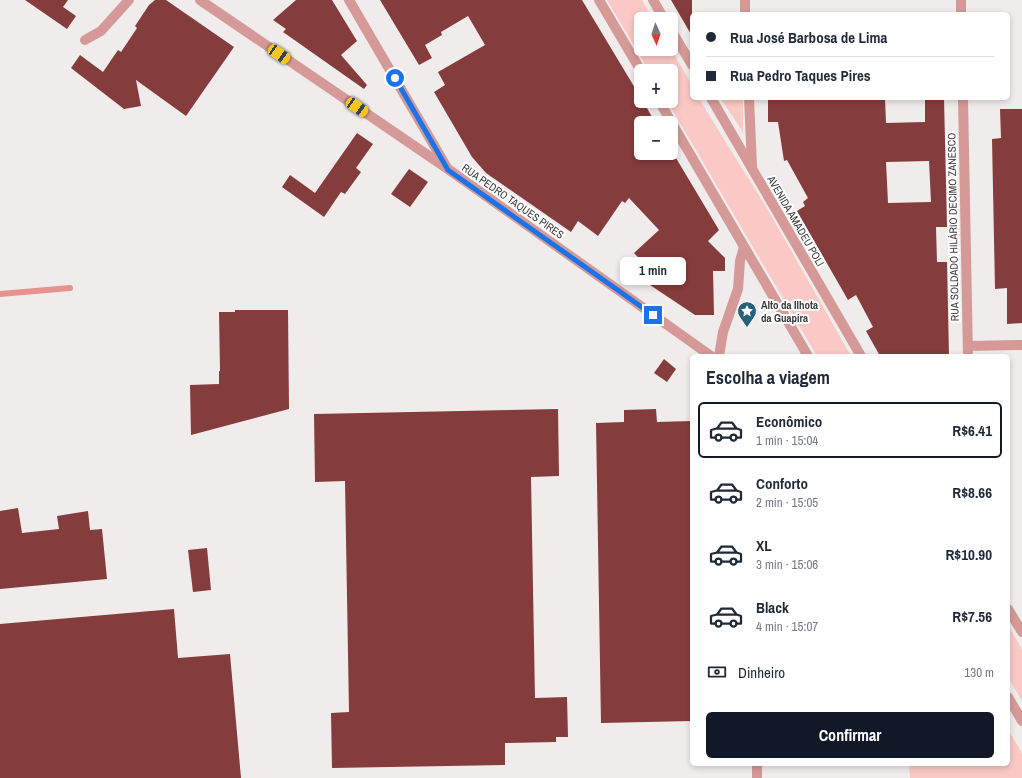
<!DOCTYPE html>
<html lang="pt">
<head>
<meta charset="utf-8">
<style>
  :root { --surface:#fff; --page:#f2f2f3; --text:#1f2937; --muted:#747a83; --line:#e0e1e3; --accent:#111827 }
  body { margin:0; font-family:"Archivo Narrow",sans-serif; background:var(--page); color:var(--text); height:100vh; display:flex; flex-direction:column; font-size:15px; white-space:nowrap }
  * { box-sizing:border-box; margin:0 }
  p { font-size:13px; color:var(--muted) }
  .icon { flex:none; width:22px; height:22px; fill:none; stroke:currentColor; stroke-width:2; stroke-linecap:round; stroke-linejoin:round }
  .map { position:relative; flex:1; overflow:hidden }
  .drawer { position:absolute; left:690px; top:354px; width:320px; height:412px; display:flex; flex-direction:column; background:var(--surface); border-radius:6px; box-shadow:0 2px 6px #0003 }
  .drawer>* { flex:none }
  .guide { position:absolute; left:690px; top:12px; width:320px; height:88px; border-radius:6px; box-shadow:0 2px 6px #0003; display:grid; align-content:center; height:88px; padding:0 16px; background:var(--surface) }
  .needle { width:26px; rotate:177deg }
  .controls { position:absolute; left:634px; top:12px; display:grid; gap:8px }
  .controls a { display:grid; place-items:center; width:44px; height:44px; border-radius:6px; background:var(--surface); box-shadow:0 2px 6px #0003; font-size:20px }
  .end { position:absolute; width:18px; height:18px; margin:-9px; border:5px solid #1a73e8; background:#fff; box-shadow:0 0 0 2px #fff }
  .from { border-radius:50% }
  .bubble { position:absolute; height:28px; border-radius:6px; background:var(--surface); box-shadow:0 2px 6px #0003; font-size:13px; font-weight:800; line-height:28px; text-align:center }
  .car { position:absolute; width:12px; height:24px; margin:-12px -6px; border-radius:5px; box-shadow:0 0 3px 1px #0007; background:linear-gradient(#f5c518 24%,#345 0 40%,#f5c518 0 76%,#345 0 86%,#f5c518 0) }
  .guide b { display:flex; align-items:center; gap:14px; height:38px; font-size:15px }
  .guide b+b { border-top:1px solid var(--line) }
  .guide i { width:10px; height:10px; background:var(--text) }
  ul { padding:0; list-style:none }
  li { display:flex; align-items:center; gap:12px; height:56px; margin:0 8px 6px; padding:0 8px; border:2px solid transparent; border-radius:6px }
  li div { flex:1 }
  li b { display:block; font-size:15px }
  li em { font-style:normal; font-weight:800 }
  li.active { border-color:var(--accent) }
  li>.icon { width:36px; height:36px; stroke-width:1.5 }
  h2 { padding:0 16px; font-size:18px; line-height:48px }
  .pay { display:flex; align-items:center; gap:10px; height:44px; padding:0 16px; font-size:15px }
  .pay p { margin-inline-start:auto }
  .cta { display:flex; gap:8px; margin-top:auto; padding:8px 16px }
  .cta a { flex:1; height:46px; border-radius:6px; background:var(--accent); color:#fff; font-size:16px; font-weight:800; line-height:46px; text-align:center }
  .map>svg:first-child { display:block }
  .green { fill:#fac9c6 }
  .lines { fill:none; stroke-linecap:round; stroke-linejoin:round }
  .stream { stroke:#e69390; stroke-width:6 }
  .building { fill:#853c3c; fill-rule:evenodd }
  .minor { stroke:#d59a97; stroke-width:10 }
  .route { stroke:#1a73e8; stroke-width:5 }
  .labels { text-anchor:middle; stroke-width:4; stroke-linejoin:round; paint-order:stroke }
  .street-label { font-size:11px; fill:#3c3a3a; stroke:#fff }
  .poi-label { font-size:11px; font-weight:bold; fill:#3c3a3a; stroke:#fff; text-anchor:start }
</style>
</head>
<body>
<div class="map">
<svg width="1022" height="778" viewBox="0 0 1022 778">
  <rect width="100%" height="100%" fill="#f1ecec"/>
  <!-- green -->
  <g class="green">
    <path d="M607,0h35l11,19h-12v30h30l21,36v13h7l13,22 56,90 83,146h-34l-150,-255h4v-30h-22z"/>
    <path d="M720,98h23v34z"/>
    <path d="M1008,625l14,24v52l-14,-24z"/>
    <path d="M1008,729l14,24v25h-112l-1,-14h99z"/>
  </g>
  <g class="lines">
    <!-- stream -->
    <path class="stream" d="M0,294l70,-6"/>
  </g>
  <!-- building -->
  <g class="building">
    <path d="M25,0h43l-5,7 13,9 -9,13z"/>
    <path d="M155,0h11l68,47 -48,69 -50,-36 5,26 -17,3 -53,-41 9,-13 23,17 15,-22 3,2 16,-24 -2,-2 14,-21z"/>
    <path d="M296,0h36l25,41 -16,14 26,30 -3,4 -81,-57 3,-3 -13,-9z"/>
    <path d="M380,0h202l59,98v3h2l9,16 -11,6v30h32l46,77 -11,11 17,17v13h-12l1,44h-19l-51,-34 9,-8 -19,-20 25,-23 -30,-32 -4,5 -3,-2 -24,35 -20,-15 -7,11 -85,-59 -14,-16 -38,-65 11,-7 -7,-13 47,-27 -17,-29 -27,16 1,3 -17,10 7,13 -13,7z"/>
    <path d="M671,0h21v36z"/>
    <path d="M768,98h117l1,25 39,-1v-24h19l3,129h-11l1,35h10l2,94h-69l-14,-25 7,-4 -17,-32 -8,5 -51,-89 8,-5 -2,-4 5,-4 -21,-38 -3,1 -6,-39h-10zM929,161l2,41 -43,1 -2,-41z"/>
    <path d="M1000,109h22v214l-15,1v-36l-12,1 -3,-150 9,-1z"/>
    <path d="M357,133l16,11 -17,24 5,4 -16,22 -4,-2 -17,25 -42,-30 8,-12 25,18z"/>
    <path d="M409,169l19,13 -18,25 -19,-13z"/>
    <path d="M235,310h53l1,99 -98,26 -1,-50 29,-1v-13h1l-1,-59h16z"/>
    <path d="M664,359l12,10 -9,13 -13,-9z"/>
    <path d="M558,409l1,67 -28,1 4,221 32,-1 1,40h-12v5l-51,1v22l-173,3 -1,-55 18,-1 -4,-231 -30,1 -1,-68z"/>
    <path d="M656,409l1,13 35,-1v300l-91,2 -5,-300 28,-1v-12z"/>
    <path d="M18,508l4,25 37,-4 -2,-13 31,-5 2,19 12,-1 5,50 -107,10v-78z"/>
    <path d="M207,548l4,42 -18,2 -5,-42z"/>
    <path d="M174,609l4,49 52,-4 11,124h-241v-154z"/>
  </g>
  <g class="lines">
    <!-- minor -->
    <g class="minor">
      <path d="M200,0l248,169 263,187"/>
      <path d="M349,0l97,166"/>
      <path d="M599,0l42,71"/>
      <path d="M653,0l11,19"/>
      <path d="M745,0v14"/>
      <path d="M961,0v14"/>
      <path d="M671,30l21,35"/>
      <path d="M85,40l16,-9 28,-31"/>
      <path d="M711,98l150,258"/>
      <path d="M749,98l3,68"/>
      <path d="M963,98l5,258"/>
      <path d="M659,101l149,255"/>
      <path d="M968,346l54,-1"/>
      <path d="M719,356l4,-24 15,-43 2,-28 4,-14"/>
      <path d="M1008,609l14,23"/>
      <path d="M1008,697l14,24"/>
      <path d="M757,764v14"/>
    </g>
  </g>
  <g class="lines">
    <!-- route -->
    <path class="route" d="M395,78l53,92 205,145"/>
  </g>
  <!-- icons -->
  <defs>
    <symbol id="sight-pin" viewBox="-11 -11 22 30"><path d="M0 17L-7.5 6A9.5 9.5 0 1 1 7.5 6Z" fill="#29607b" stroke="#fff"/><path d="M0-6L1.8-2.2L6-1.7L2.9 1.2L3.7 5.4L0 3.3L-3.7 5.4L-2.9 1.2L-6-1.7L-1.8-2.2Z" fill="#fff"/></symbol>
  </defs>
  <g fill-rule="evenodd">
    <use href="#sight-pin" x="736" y="300" width="22" height="30"/>
  </g>
  <g class="labels">
    <!-- street labels -->
    <g class="street-label">
      <text transform="translate(513 201) rotate(35)" y="4">RUA PEDRO TAQUES PIRES</text>
      <text transform="translate(796 221) rotate(60)" y="4">AVENIDA AMADEU POLI</text>
      <text transform="translate(953 227) rotate(-91)" y="4">RUA SOLDADO HILÁRIO DECIMO ZANESCO</text>
    </g>
    <!-- poi labels -->
    <g class="poi-label">
      <text x="761" y="309">Alto da Ilhota<tspan x="761" dy="13">da Guapira</tspan></text>
    </g>
  </g>
</svg>
<div class="controls">
<a><svg class="needle" viewBox="-14 -14 28 28"><path d="M0-13l5 13h-10z" fill="#e53935"/><path d="M0 13l5-13h-10z" fill="#747a83"/></svg></a>
<a>+</a>
<a>−</a>
</div>
<i class="end from" style="left:395px;top:78px"></i>
<i class="end" style="left:653px;top:315px"></i>
<div class="bubble" style="left:620px;top:257px;width:66px">1 min</div>
<i class="car" style="left:279px;top:54px;rotate:124deg"></i>
<i class="car" style="left:357px;top:107px;rotate:124deg"></i>
<div class="guide">
<b><i class="from"></i>Rua José Barbosa de Lima</b>
<b><i></i>Rua Pedro Taques Pires</b>
</div>
<section class="drawer">
<h2>Escolha a viagem</h2>
<ul>
<li class="active"><svg class="icon" aria-label="car" viewBox="0 0 24 24"><path d="M5 17H2v-5l4-1 3-4h7l3 4 3 1v5h-3M9 17h6M6 11h13"/><circle cx="7" cy="17" r="2"/><circle cx="17" cy="17" r="2"/></svg><div><b>Econômico</b><p>1 min · 15:04</p></div><em>R$6.41</em></li>
<li><svg class="icon" aria-label="car" viewBox="0 0 24 24"><path d="M5 17H2v-5l4-1 3-4h7l3 4 3 1v5h-3M9 17h6M6 11h13"/><circle cx="7" cy="17" r="2"/><circle cx="17" cy="17" r="2"/></svg><div><b>Conforto</b><p>2 min · 15:05</p></div><em>R$8.66</em></li>
<li><svg class="icon" aria-label="car" viewBox="0 0 24 24"><path d="M5 17H2v-5l4-1 3-4h7l3 4 3 1v5h-3M9 17h6M6 11h13"/><circle cx="7" cy="17" r="2"/><circle cx="17" cy="17" r="2"/></svg><div><b>XL</b><p>3 min · 15:06</p></div><em>R$10.90</em></li>
<li><svg class="icon" aria-label="car" viewBox="0 0 24 24"><path d="M5 17H2v-5l4-1 3-4h7l3 4 3 1v5h-3M9 17h6M6 11h13"/><circle cx="7" cy="17" r="2"/><circle cx="17" cy="17" r="2"/></svg><div><b>Black</b><p>4 min · 15:07</p></div><em>R$7.56</em></li>
</ul>
<div class="pay"><svg class="icon" aria-label="cash" viewBox="0 0 24 24"><path d="M3 7h18v10H3z"/><circle cx="12" cy="12" r="2"/></svg>Dinheiro<p>130 m</p></div>
<div class="cta"><a>Confirmar</a></div>
</section>
</div>
</body>
</html>
